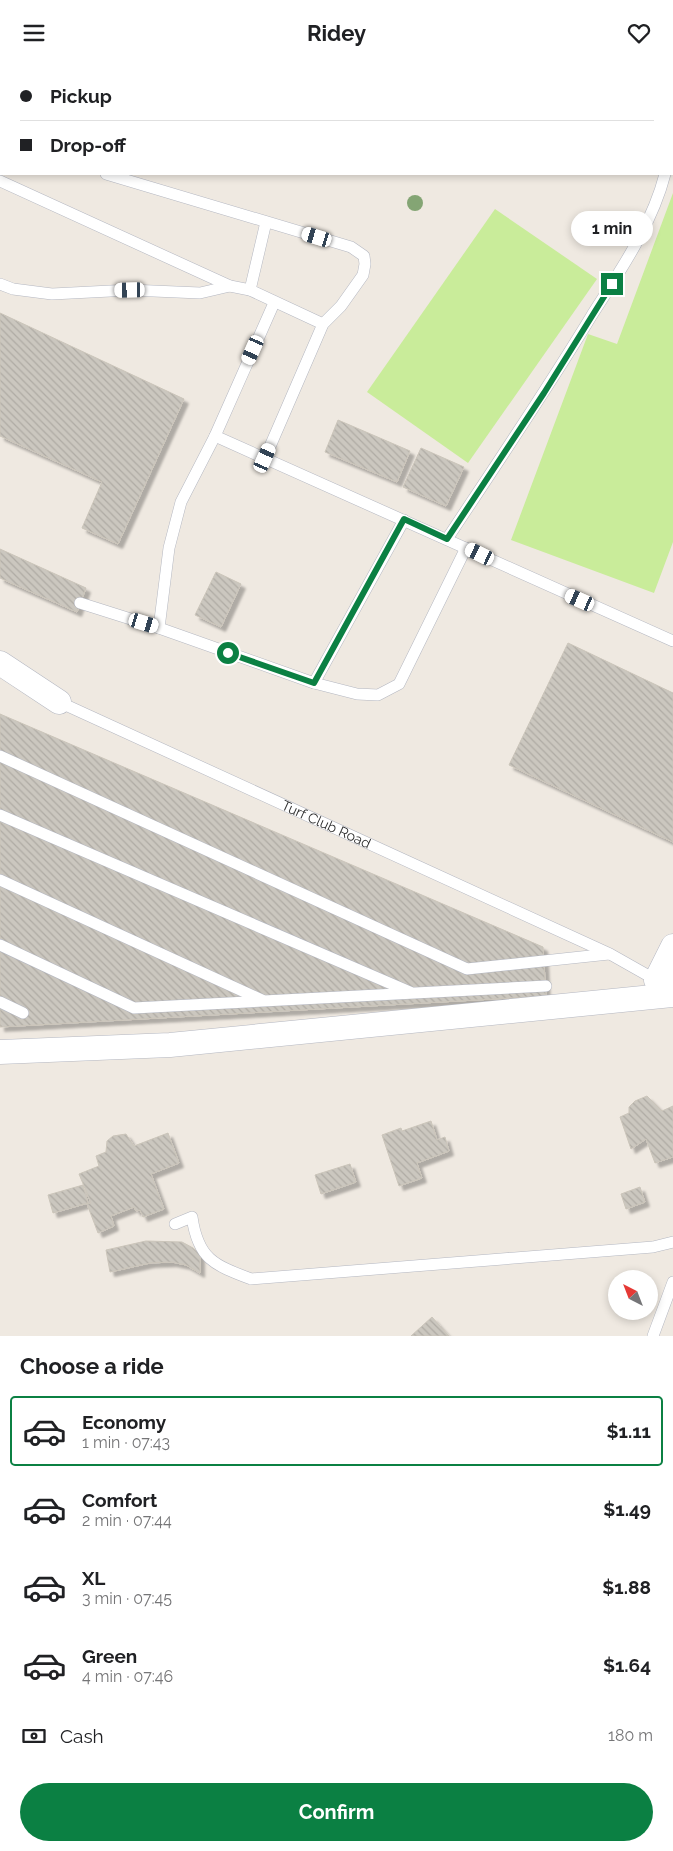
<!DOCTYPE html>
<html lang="en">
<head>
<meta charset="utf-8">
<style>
  :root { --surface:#fff; --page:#f6f6f6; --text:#202124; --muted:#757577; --line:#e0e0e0; --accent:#0b8043 }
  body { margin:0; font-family:Raleway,sans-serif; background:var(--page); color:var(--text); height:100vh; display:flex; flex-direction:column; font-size:19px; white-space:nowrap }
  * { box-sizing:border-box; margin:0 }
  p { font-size:16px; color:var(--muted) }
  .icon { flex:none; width:28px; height:28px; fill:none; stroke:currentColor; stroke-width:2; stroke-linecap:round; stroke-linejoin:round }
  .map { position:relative; height:1271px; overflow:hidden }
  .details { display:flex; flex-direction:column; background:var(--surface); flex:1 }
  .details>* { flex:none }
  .top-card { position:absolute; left:0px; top:0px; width:674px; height:110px; box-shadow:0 2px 8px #0003; display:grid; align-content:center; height:110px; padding:0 20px; background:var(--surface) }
  .needle { width:32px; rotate:318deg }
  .buttons { position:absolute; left:608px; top:1205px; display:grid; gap:10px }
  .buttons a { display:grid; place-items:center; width:50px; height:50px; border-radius:50%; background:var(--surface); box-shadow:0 2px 8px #0003; font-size:25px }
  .end { position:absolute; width:22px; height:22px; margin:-11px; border:6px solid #0b8043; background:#fff; box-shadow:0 0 0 2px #fff }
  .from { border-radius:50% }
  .bubble { position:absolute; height:35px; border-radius:18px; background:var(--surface); box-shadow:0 2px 8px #0003; font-size:16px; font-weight:700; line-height:35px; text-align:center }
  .car { position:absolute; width:15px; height:30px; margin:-15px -8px; border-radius:6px; box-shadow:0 0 4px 1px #0007; background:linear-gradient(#fff 24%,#345 0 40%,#fff 0 76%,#345 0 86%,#fff 0) }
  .top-card b { display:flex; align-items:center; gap:18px; height:48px; font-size:19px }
  .top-card b+b { border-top:1px solid var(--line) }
  .top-card i { width:12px; height:12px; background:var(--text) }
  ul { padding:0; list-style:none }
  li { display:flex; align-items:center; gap:15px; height:70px; margin:0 10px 8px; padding:0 10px; border:2px solid transparent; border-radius:5px }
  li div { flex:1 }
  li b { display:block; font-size:19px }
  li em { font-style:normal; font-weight:700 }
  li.current { border-color:var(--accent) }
  li>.icon { width:45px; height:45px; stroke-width:1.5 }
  h2 { padding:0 20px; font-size:22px; line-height:60px }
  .pay { display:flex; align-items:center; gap:12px; height:55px; padding:0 20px; font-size:19px }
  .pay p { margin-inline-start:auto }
  .action { display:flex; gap:10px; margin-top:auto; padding:10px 20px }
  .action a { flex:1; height:58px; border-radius:30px; background:var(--accent); color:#fff; font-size:20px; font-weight:700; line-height:58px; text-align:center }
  header { display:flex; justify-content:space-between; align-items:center; height:65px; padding:0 20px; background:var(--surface); font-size:22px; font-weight:700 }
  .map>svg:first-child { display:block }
  .pitch { fill:#c9ec9a }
  .building { fill:url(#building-back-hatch); stroke:#cbc5ba; filter:url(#shadow) }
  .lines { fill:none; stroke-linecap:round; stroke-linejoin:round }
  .lane-casing { stroke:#b4b7c1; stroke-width:12 }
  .street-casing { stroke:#b4b7c1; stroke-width:25 }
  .lane { stroke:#fff; stroke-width:11 }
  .street { stroke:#fff; stroke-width:24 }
  .tree { fill:#84a574 }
  .route { stroke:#0b8043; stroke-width:6 }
  .labels { text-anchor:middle; stroke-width:4; stroke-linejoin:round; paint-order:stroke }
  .street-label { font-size:14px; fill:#2e2e2e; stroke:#fff }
</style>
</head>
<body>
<header><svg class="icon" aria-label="menu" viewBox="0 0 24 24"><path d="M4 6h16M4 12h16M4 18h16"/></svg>Ridey<svg class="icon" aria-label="heart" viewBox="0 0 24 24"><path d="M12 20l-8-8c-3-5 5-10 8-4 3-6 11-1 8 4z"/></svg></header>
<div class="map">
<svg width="673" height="1271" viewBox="0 0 673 1271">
  <defs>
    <pattern id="building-back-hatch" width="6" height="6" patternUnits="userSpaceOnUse" patternTransform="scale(1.25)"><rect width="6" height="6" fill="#cbc7bf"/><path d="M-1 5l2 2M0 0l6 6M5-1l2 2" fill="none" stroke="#afaba4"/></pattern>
    <filter id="shadow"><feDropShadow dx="4.5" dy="4.5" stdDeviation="1" flood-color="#0004"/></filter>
  </defs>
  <rect width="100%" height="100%" fill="#efe9e1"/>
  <!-- pitch -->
  <g class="pitch">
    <path d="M673,128v349l-19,51 -143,-53 77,-206 29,10z"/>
    <path d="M495,144l102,70 -129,184 -101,-71z"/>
  </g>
  <!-- building -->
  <g class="building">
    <path d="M0,248l184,86 -66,145 -36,-16 20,-46 -102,-46z"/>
    <path d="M338,355l72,31 -13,31 -72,-30z"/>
    <path d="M421,383l43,19 -18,39 -43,-19z"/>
    <path d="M0,484l86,39 -9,24 -77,-34z"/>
    <path d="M216,507l25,12 -20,43 -26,-12z"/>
    <path d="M568,578l105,50v149l-164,-77z"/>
    <path d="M0,649l543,233 3,49 -546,31z"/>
    <path d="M647,1031l15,15 11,-5v51l-18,6 -9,-24 -15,10 -11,-32 9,-4v-6l6,-6z"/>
    <path d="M431,1056l6,19 8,-3 4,14 -32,12 5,15 -23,8 -17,-51 19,-7 1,3z"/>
    <path d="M168,1068l11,30 -28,11 13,35 -21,8 -3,-7 -4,1 -2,-4 -23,9 3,10 -16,7 -11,-29 4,-1 -12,-29 20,-8 -3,-10 10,-4 1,-11 6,-5 13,-2 8,12z"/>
    <path d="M350,1099l6,18 -35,12 -6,-19z"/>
    <path d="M83,1120l5,18 -35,10 -5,-18z"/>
    <path d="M640,1122l5,15 -19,7 -5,-15z"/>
    <path d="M146,1176l36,1 11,6 7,6v19l-14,-8 -14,-3 -22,1 -40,9 -4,-22z"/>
    <path d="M432,1252l17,19h-38z"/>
  </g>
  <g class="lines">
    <defs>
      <g id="lane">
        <path d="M672,80l1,-2"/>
        <path d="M106,109l245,73 13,9 1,8 -2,11 -22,31 -18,18 -58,134"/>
        <path d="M0,116l230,105 20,4 73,34"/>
        <path d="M0,219l13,5 39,5 78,-4 70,3 30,-7"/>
        <path d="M250,225l16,-68"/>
        <path d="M215,371l458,205"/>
        <path d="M447,474c49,-74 99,-148 145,-224 28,-44 60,-90 73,-141"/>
        <path d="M80,538l79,25 155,55 43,11 21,1 21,-11 67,-136"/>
        <path d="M159,563l10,-80 12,-46 34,-66 59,-133"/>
        <path d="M314,618l90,-163"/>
        <path id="s1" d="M59,637l551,252 46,26"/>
        <path d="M0,691l467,213 142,-15"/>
        <path d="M0,750l410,177"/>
        <path d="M0,815l262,120"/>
        <path d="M0,880l134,63 412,-22"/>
        <path d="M0,937l23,11"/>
        <path d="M175,1159l17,-7c6,42 22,48 59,62l402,-32 20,-5"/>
        <path d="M653,1271l20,-54"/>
      </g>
      <g id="street">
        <path d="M0,598l59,39"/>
        <path d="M673,881l-17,34 17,4"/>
        <path d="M0,987l170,-7 503,-50"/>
      </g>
    </defs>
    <!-- lane casing -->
    <use href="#lane" class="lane-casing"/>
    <!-- street casing -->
    <use href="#street" class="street-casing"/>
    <!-- lane -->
    <use href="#lane" class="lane"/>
    <!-- street -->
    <use href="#street" class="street"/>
  </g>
  <!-- trees -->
  <circle class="tree" cx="415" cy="138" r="8"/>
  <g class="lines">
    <!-- route -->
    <path class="route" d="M228,588l86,30 90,-164 43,20 97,-146 68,-109"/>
  </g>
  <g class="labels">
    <!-- street labels -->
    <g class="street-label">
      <text dy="5" stroke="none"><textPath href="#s1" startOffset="294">Turf Club Road</textPath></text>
    </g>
  </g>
</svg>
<div class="buttons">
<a><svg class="needle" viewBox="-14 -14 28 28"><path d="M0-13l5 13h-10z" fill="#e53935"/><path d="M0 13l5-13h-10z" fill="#757577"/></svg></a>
</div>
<i class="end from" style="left:228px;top:588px"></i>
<i class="end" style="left:612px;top:219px"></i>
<div class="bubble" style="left:571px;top:146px;width:82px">1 min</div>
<i class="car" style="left:317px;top:172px;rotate:287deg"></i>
<i class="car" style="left:130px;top:225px;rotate:269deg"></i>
<i class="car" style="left:253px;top:285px;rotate:204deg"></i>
<i class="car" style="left:265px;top:393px;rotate:24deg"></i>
<i class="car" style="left:480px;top:489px;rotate:296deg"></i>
<i class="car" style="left:580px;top:535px;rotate:294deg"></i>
<i class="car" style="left:144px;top:558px;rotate:107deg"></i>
<div class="top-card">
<b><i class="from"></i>Pickup</b>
<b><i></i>Drop-off</b>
</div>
</div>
<section class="details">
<h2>Choose a ride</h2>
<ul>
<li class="current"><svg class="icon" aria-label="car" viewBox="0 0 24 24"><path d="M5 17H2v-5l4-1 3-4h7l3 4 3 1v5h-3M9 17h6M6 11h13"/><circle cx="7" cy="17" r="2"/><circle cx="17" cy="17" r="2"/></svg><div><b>Economy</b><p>1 min · 07:43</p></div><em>$1.11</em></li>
<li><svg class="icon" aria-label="car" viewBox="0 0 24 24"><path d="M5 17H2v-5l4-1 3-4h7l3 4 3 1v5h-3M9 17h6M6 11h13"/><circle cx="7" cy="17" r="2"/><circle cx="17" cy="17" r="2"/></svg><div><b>Comfort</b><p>2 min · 07:44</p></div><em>$1.49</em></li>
<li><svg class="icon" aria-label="car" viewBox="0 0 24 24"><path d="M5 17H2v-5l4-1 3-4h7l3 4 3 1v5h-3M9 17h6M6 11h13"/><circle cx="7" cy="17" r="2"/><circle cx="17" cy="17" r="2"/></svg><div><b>XL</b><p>3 min · 07:45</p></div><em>$1.88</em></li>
<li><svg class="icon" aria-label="car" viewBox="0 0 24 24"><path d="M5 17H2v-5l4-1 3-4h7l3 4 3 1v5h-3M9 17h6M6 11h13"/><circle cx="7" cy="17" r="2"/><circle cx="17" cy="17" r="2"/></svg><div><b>Green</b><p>4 min · 07:46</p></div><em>$1.64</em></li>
</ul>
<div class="pay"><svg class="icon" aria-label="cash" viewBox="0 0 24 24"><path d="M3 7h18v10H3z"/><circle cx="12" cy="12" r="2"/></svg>Cash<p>180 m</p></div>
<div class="action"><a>Confirm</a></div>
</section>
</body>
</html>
